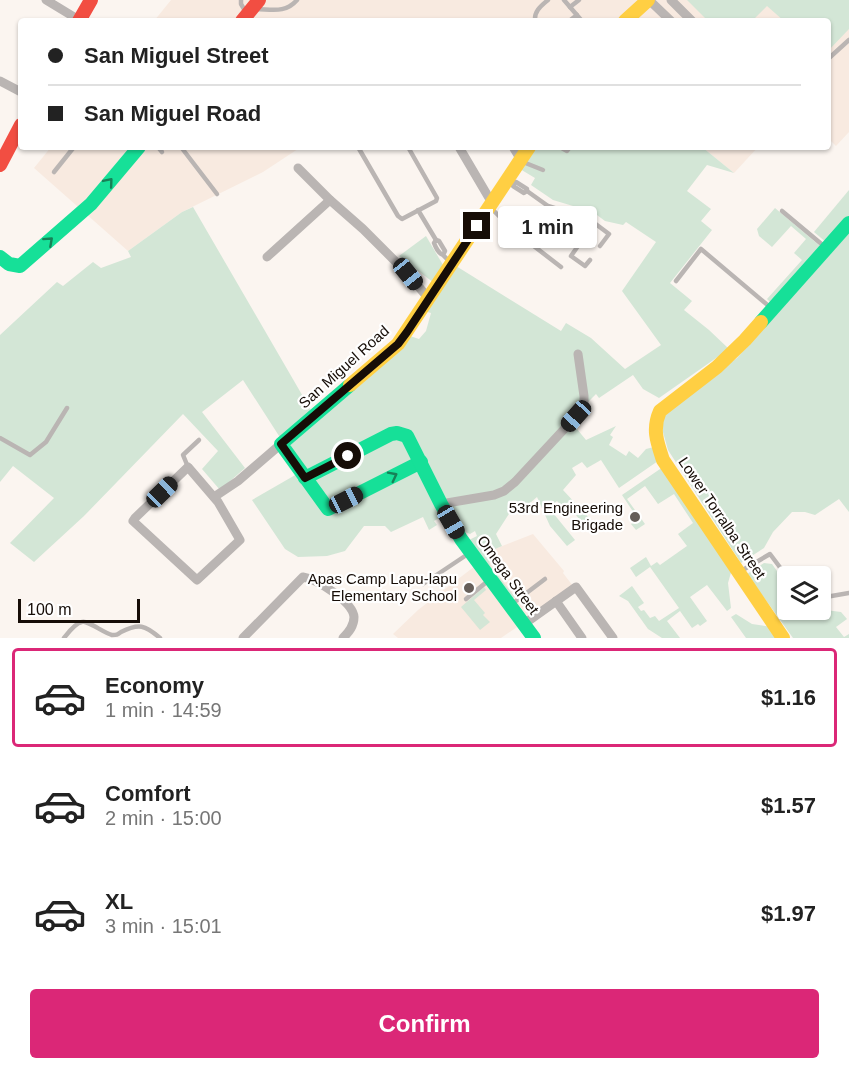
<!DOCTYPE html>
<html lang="en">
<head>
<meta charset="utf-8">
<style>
  :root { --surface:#fff; --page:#f6f6f6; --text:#222; --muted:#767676; --line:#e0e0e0; --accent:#db2777 }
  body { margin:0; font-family:Arial,sans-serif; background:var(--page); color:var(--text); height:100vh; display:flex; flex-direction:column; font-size:22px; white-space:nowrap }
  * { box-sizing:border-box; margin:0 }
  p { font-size:20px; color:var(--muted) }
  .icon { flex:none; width:33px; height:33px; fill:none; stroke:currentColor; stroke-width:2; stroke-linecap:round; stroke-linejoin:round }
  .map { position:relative; height:638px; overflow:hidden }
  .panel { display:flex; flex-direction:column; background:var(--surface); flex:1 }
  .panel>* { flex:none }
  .guide { position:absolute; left:18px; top:18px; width:813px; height:132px; border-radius:6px; box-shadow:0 2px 4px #0004; display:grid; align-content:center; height:132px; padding:0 30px; background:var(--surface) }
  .fabs { position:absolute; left:777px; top:566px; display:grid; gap:12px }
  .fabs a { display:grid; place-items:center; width:54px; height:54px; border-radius:6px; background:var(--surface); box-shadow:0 2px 4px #0004; font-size:30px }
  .scale { position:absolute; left:18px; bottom:15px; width:122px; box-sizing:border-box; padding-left:6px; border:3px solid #160d07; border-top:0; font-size:16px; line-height:21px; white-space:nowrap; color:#160d07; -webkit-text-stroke:4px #fff; paint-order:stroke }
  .end { position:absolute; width:27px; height:27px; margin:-14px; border:8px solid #160d07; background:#fff; box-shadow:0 0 0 3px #fff }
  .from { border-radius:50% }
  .bubble { position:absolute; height:42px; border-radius:6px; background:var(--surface); box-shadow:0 2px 4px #0004; font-size:20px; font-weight:800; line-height:42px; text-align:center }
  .car { position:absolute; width:18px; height:36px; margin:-18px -9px; border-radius:8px; box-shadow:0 0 4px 2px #0007; background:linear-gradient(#222 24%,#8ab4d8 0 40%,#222 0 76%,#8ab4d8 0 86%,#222 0) }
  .guide b { display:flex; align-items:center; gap:21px; height:57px; font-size:22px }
  .guide b+b { border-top:2px solid var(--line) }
  .guide i { width:15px; height:15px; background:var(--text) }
  ul { padding:10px 0 0; list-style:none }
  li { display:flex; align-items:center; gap:18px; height:99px; margin:0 12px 9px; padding:0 18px; border:3px solid transparent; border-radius:6px }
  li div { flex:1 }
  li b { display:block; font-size:22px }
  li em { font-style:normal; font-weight:800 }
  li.on { border-color:var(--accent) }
  li>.icon { width:54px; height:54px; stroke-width:1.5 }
  .action { display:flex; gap:12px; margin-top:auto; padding:12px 30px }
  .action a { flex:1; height:69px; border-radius:6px; background:var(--accent); color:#fff; font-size:24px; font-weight:800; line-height:69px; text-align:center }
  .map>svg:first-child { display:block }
  .built { fill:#f8eae0 }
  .green { fill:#d3e6d6 }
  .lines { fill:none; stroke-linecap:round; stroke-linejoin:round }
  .lane { stroke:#bab5b3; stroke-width:4.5 }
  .street { stroke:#bab5b3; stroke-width:9 }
  .fast { stroke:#16e098; stroke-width:14 }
  .slow { stroke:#ffcf43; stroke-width:14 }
  .jam { stroke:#f24e42; stroke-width:14 }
  .oneway { stroke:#168157 }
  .route { stroke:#160d07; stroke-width:8 }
  .poi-dot { fill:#665e59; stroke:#fff; stroke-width:2 }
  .labels { text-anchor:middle; stroke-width:4.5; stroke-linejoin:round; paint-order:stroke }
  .street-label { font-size:15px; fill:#160d07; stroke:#fff }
  .poi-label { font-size:15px; fill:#160d07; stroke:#fff; text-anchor:end }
</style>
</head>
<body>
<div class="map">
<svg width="849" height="638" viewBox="0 0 849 638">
  <rect width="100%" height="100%" fill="#fbf5f0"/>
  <!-- built -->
  <g class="built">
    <path d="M171,0h678v132l-13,14 -8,-8v-117h-674z"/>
    <path d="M51,147h250l-38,25 -81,40 -54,39 -94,-83z"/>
    <path d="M702,147h56l-24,26z"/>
    <path d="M533,534l31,37 -1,2 10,13 -48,35 -47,-63 6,-5z"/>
    <path d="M475,566l45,59 -19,13h-103l-5,-4 25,-24z"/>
  </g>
  <!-- green -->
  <g class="green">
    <path d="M687,0h162v29l-21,22v-30h-44l-17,-15 -15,15h-44z"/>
    <path d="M534,147h168l32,26 -27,-8 -20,26 24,18 -10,12 11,9 -42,53 22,18 -8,9 25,20 20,19 -70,49 -16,-9 -10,-14 -34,23 -3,-4 -11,11 -13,18 14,17 30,-14 -6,9 3,2 -4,8 17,11 3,-5 9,7 8,-9 8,-2 4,14 -39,27 -18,-28 -14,8 -5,-6 -10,6 4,7 -13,15 27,29 -5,7 -14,-17 -4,4 -10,-12 -8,7 26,32 -8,6 -17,-20 -13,-29 -7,6 -16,3 -18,28 6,12 -16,7 5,14 24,30 -5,4 -43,-60 10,-5 -2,-5 -5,3 -12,-5 -6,-12h-11l-7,4 3,4 -8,5 -6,-13 -32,15 -6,-6h-21l-19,25 -18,5 -29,1 -13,-8 -33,-49 52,-30 -13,-20v-10l119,-104 9,3 7,-8 5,-18 -7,-2 32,-45 105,65 5,-8 25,15 34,31 36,-24 -39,-54 34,-49 -30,-20 -3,3 -18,-4 -12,-9 -40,-12 -22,-15 4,-7 -15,-9z"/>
    <path d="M849,190v26l-22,27 -13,-11z"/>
    <path d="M193,207l119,205 -31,27 -38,-59 -41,32 43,56 -25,22 -18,-21 16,-18 -35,-37 -99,102 -50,46 -24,-19 44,-45 -41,-32 -13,16v-147l57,-53 6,4 30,-24 8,6 30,-11 -3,-6 54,-39z"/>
    <path d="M775,208l45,38 -49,57 -4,-4 35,-39 -8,-7 12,-14 -15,-13 -19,21 -13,-11 -2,-7z"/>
    <path d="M539,209l9,6 35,10 -13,23 -32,-17 -8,-8z"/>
    <path d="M849,233v279l-10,-13 -24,16 -10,-3h-13l-19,20 -9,16 -23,15 -73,-113 -7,-25 3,-15 73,-52z"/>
    <path d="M426,236l17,29 -9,18 -35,-27z"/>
    <path d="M663,467l69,102 -4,14 3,25 -4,3 -20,-26 -17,12 17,24 -7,5 -2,-2 -6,4 -12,-17 -13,10 13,17h-18l-14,-9 -20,-28 -9,-5 13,-10 12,17 -6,4 3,4 3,-1 6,8 5,-2 4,5 20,-13 -29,-41 -14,10 -6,-9 16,-11 5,9 6,-4 3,3 27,-19 -9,-12 15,-11 -19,-29 -16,10 -13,-18 -18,13 18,25 -9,6 -5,-6 7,-5 -16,-24z"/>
    <path d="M764,563l8,1 15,21 1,24h30l23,3 6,7 -11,8 8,10 5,-3v4h-56l-46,-64z"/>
    <path d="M484,587l2,3 -12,10 11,13 -2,2 7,7 -10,8 -19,-23z"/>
    <path d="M736,614l16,10 20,3 7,11h-33l-15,-21z"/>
  </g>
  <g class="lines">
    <!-- lane -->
    <g class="lane">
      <path d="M241,0v4l6,10"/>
      <path d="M564,0l18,21"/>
      <path d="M570,7l9,-7"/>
      <path d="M255,9c16,0 30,5 42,-9"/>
      <path d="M535,21c-1,-10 6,-15 13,-21"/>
      <path d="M569,21l8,-6"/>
      <path d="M828,59l21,-19"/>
      <path d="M158,147l4,5"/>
      <path d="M181,147l36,47"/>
      <path d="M358,147l40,69 4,3 34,-18 1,-3 -29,-51"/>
      <path d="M560,147l7,4 3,-4"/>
      <path d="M523,162l20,8"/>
      <path d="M54,172l20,-25"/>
      <path d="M509,180l5,3 2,-1 11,7v2l21,15 41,13 20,15 -9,12"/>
      <path d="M514,183l-1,3 11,7 3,-2"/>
      <path d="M492,209l21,21 48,37"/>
      <path d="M418,210l18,30"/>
      <path d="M782,211l43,36"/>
      <path d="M443,255c-5,-2 -7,-7 -9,-12l2,-3 3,1 6,10 -2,4 7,7"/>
      <path d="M590,260l-5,6 -14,-10 23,-33"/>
      <path d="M676,281l25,-32 70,59"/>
      <path d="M0,438l30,17 16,-13 21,-34"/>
      <path d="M188,467l-5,-12 16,-15"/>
      <path d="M741,571l29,-17 18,24"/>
      <path d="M423,584l45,-30"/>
      <path d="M820,598l29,-5"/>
      <path d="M466,599l23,-19"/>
      <path d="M512,604l33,-25"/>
      <path d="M64,638c4,-5 11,-15 18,-16 5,-2 22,11 30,13 5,0 5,0 9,-3 18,-9 24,-7 39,6"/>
    </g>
    <!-- street -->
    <g class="street">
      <path d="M46,0l33,20"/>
      <path d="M649,0l22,21"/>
      <path d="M671,0l21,21"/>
      <path d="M0,81l21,11"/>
      <path d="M459,147l33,56"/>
      <path d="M513,147l8,13"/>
      <path d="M298,168l32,32 33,29 45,45 21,25"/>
      <path d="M267,257l63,-57"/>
      <path d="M188,467l30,35 22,38 -43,40 -64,-59 2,-3z"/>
      <path d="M214,497l24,-16 43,-37"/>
      <path d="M441,504l53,-9 10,-4 11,-9 66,-71 3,-6v-9l-6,-42"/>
      <path d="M556,601l26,37"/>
      <path d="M524,624l52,-37 37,51"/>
      <path d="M243,638l60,-61c14,2 50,25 51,40 0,9 -5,15 -11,21"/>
    </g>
    <!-- fast -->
    <g class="fast">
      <path d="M0,257l9,7 11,2 71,-62 48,-57"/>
      <path d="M761,322l88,-99"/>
      <path d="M350,385l-69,59 47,65 93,-47"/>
      <path d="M305,478l86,-44 6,-1 10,3 34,68 20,35 73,99"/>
    </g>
    <!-- slow -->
    <g class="slow">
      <path d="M625,21l23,-21"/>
      <path d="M761,322l-16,18 -28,27 -57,44c-8,18 -3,31 3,49l120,178"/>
      <path d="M350,385l48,-41 131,-197"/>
    </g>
    <!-- jam -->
    <g class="jam">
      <path d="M79,21l12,-21"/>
      <path d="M242,21l17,-21"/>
      <path d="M0,165l21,-40"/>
    </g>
  </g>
  <!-- one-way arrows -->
  <defs><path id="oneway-chevron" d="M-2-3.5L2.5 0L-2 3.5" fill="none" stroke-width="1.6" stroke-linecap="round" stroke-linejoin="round" transform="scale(1.5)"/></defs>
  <g class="oneway">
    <use href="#oneway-chevron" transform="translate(109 182) rotate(-50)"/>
    <use href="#oneway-chevron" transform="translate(49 241) rotate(-42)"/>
    <use href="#oneway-chevron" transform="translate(393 476) rotate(-27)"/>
  </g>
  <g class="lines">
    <!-- route -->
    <path class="route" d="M348,456l-43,22 -24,-34 117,-100 9,-12 70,-106"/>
  </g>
  <!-- markers -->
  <g class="poi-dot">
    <circle cx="635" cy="517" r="6"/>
    <circle cx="469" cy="588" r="6"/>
  </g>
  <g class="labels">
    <!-- street labels -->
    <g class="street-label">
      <text transform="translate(344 367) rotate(-42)" y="5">San Miguel Road</text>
      <text transform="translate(722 518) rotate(56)" y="5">Lower Torralba Street</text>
      <text transform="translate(508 575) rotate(54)" y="5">Omega Street</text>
    </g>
    <!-- poi labels -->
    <g class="poi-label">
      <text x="623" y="513">53rd Engineering<tspan x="623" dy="17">Brigade</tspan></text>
      <text x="457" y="584">Apas Camp Lapu-lapu<tspan x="457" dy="17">Elementary School</tspan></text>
    </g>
  </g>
</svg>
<div class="fabs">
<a><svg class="icon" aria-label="layers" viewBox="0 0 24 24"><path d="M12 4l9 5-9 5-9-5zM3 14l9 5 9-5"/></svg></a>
</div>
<div class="scale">100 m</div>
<i class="end from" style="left:348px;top:456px"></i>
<i class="end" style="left:477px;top:226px"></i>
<div class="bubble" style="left:498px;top:206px;width:99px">1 min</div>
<i class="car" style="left:408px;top:274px;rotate:141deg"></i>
<i class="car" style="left:576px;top:416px;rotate:222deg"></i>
<i class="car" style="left:162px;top:492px;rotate:46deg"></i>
<i class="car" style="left:346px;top:500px;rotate:63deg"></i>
<i class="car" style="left:451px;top:522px;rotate:150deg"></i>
<div class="guide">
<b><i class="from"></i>San Miguel Street</b>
<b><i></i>San Miguel Road</b>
</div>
</div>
<section class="panel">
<ul>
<li class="on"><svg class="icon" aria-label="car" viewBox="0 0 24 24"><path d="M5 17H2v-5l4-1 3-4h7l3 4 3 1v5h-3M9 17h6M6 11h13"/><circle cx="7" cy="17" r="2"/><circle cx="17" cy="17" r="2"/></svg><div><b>Economy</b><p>1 min · 14:59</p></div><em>$1.16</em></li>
<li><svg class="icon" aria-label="car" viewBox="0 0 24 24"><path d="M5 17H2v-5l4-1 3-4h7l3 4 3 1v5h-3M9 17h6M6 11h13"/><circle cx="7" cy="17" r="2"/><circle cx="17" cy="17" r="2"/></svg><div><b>Comfort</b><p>2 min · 15:00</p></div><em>$1.57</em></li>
<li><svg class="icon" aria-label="car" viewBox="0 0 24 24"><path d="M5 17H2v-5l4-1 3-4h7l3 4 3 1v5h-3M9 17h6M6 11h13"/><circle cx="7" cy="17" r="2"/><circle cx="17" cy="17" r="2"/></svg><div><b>XL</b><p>3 min · 15:01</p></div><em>$1.97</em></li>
</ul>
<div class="action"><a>Confirm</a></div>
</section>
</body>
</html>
